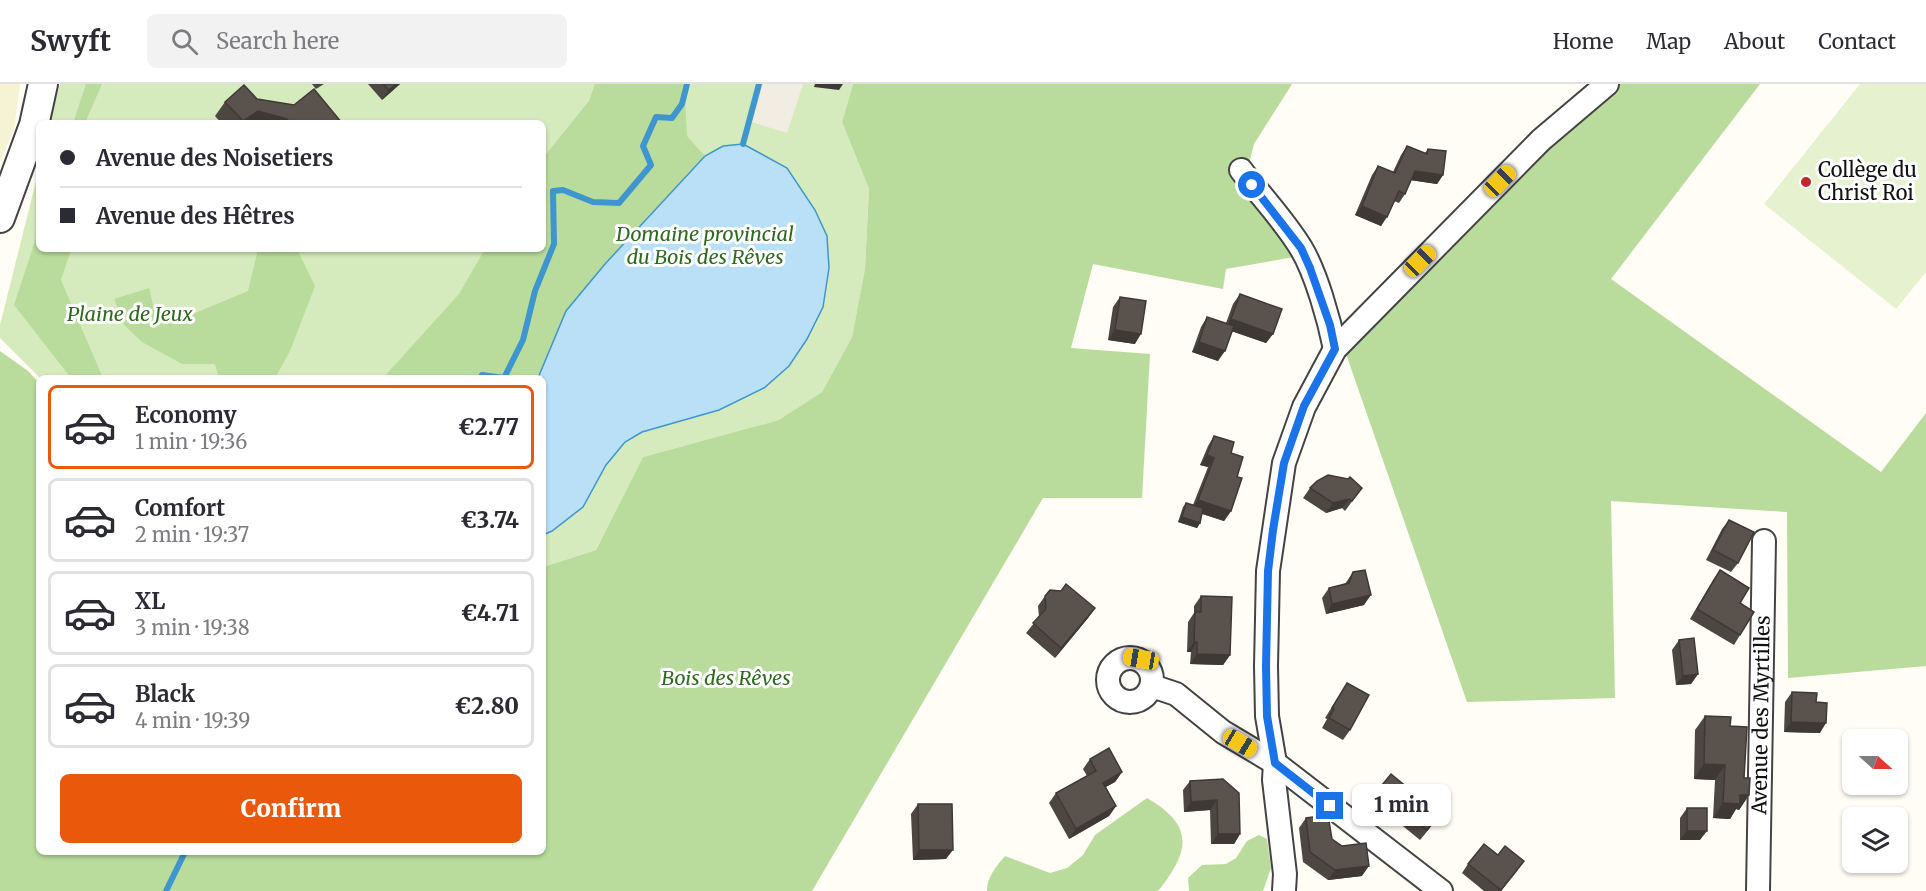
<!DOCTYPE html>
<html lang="en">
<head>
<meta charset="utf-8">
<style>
  :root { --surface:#fff; --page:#f2f2f3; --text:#2b2b33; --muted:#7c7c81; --line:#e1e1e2; --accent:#ea580c }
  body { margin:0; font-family:Merriweather,serif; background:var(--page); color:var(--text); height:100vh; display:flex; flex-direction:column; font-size:22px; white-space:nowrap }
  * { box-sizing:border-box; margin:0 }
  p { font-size:20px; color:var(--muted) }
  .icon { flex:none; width:33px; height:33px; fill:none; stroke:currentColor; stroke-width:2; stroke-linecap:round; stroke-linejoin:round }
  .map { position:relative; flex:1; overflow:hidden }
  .side { position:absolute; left:36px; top:291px; width:510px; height:480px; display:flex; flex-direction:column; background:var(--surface); border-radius:9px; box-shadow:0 2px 4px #0004 }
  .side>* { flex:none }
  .hud { position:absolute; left:36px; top:36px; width:510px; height:132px; border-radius:9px; box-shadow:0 2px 4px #0004; display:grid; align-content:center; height:132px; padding:0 24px; background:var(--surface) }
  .needle { width:39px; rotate:111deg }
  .buttons { position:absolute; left:1842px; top:645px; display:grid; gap:12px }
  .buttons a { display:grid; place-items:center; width:66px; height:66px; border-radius:9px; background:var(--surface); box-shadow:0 2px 4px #0004; font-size:30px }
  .end { position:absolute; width:27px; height:27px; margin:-14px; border:8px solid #1a73e8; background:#fff; box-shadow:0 0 0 3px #fff }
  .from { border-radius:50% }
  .bubble { position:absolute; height:42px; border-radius:9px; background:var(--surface); box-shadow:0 2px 4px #0004; font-size:20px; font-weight:800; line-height:42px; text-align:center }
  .car { position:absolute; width:18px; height:36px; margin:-18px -9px; border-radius:8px; box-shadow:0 0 4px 2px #0007; background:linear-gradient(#f5c518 24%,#345 0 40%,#f5c518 0 76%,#345 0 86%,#f5c518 0) }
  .hud b { display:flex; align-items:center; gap:21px; height:57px; font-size:22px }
  .hud b+b { border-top:2px solid var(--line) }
  .hud i { width:15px; height:15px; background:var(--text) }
  ul { padding:10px 0 0; list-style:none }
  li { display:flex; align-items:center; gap:18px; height:84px; margin:0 12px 9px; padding:0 12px; border:3px solid var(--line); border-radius:9px }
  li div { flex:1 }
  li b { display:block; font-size:22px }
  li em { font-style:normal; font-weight:800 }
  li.on { border-color:var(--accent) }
  li>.icon { width:54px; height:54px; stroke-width:1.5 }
  .primary-button { display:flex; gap:12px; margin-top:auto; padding:12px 24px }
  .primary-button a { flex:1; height:69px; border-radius:9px; background:var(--accent); color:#fff; font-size:24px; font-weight:800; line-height:69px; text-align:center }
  header { display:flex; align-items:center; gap:36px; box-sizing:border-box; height:84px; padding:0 30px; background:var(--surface); border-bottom:2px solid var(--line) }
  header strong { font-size:28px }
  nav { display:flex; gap:33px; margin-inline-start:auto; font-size:21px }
  .search { width:420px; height:54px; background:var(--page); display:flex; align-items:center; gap:15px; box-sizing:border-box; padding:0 21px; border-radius:9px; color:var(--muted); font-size:22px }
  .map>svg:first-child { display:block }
  .farmland { fill:#f6f3d4 }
  .green { fill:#d5ebbd }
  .forest { fill:#b9dc9c }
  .pitch { fill:#e6f2cf }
  .plaza { fill:#f1ede2 }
  .water { fill:#b9e0f7; stroke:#3f96cf; stroke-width:1.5 }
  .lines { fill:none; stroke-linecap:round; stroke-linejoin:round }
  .stream { stroke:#3f96cf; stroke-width:6 }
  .minor-casing { stroke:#444; stroke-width:26 }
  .tertiary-casing { stroke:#444; stroke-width:32 }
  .minor { stroke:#fff; stroke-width:22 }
  .tertiary { stroke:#fff; stroke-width:28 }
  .wall { fill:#4d4742 }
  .shaded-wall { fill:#3f3936 }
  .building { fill:#5a524d; stroke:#3f3936; stroke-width:1.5 }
  .route { stroke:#1a73e8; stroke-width:8 }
  .poi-dot { fill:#c4262e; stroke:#fff; stroke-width:2 }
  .labels { text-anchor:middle; stroke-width:6; stroke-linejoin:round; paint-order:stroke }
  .poi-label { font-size:20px; fill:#111; stroke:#fff; text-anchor:start }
  .park-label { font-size:20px; font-style:italic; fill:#2f6b1f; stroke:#fff }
  .street-label { font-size:20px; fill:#111; stroke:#fff }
</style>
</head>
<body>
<header>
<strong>Swyft</strong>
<div class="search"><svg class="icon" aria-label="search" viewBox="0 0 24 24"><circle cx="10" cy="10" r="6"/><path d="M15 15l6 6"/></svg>Search here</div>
<nav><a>Home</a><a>Map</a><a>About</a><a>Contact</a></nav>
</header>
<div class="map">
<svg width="1926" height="807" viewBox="0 0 1926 807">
  <rect width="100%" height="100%" fill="#fffdf5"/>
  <!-- farmland -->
  <path class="farmland" d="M0,0h20l-6,46 -14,31z"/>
  <!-- green -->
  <path class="green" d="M60,0h793l-11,38 27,67 -4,81 -13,67 -30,55 -42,28 -137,37 -47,93 -53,17v-189h-503l-40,-40v-13l39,-156v80h504v-126h-493z"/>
  <!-- forest -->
  <g class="forest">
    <path d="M86,0h16l-17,39h-12z"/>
    <path d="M595,0h89l3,52 18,20 -100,108 -39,47 -28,67h-155l76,-84 26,-45h58v-91l46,-57z"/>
    <path d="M853,0h439l-38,60 -6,23 63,87 -85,15 -3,20 -130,-25 -22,84 79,6 -8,144h-99l-231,393h-812v-540l28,20 11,12v469h504v-285l53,-17 47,-93 136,-37 43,-28 30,-55 13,-68 4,-80 -27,-67z"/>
    <path d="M1589,0h171l-149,195 270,193 45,-59v253l-138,12 -1,-166 -176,-11 4,197 -148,4 -122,-351 187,-217z"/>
    <path d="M39,145v20h35l-4,4 -9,27 42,98h-32l-57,-73z"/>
    <path d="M258,165h39l18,37 -25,65 -15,27h-56l-4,-14h-33l-40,-22 -17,-16 -11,-27 35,-11 6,25 23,7 70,-29z"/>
    <path d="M1147,714c48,28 43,53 11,93h-171c-1,-12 10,-26 18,-35l45,17 17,-5 16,-13 12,-20z"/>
    <path d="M1259,751l8,4 4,29 -8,23h-74l-1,-13 14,-13 24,-1 10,-6 11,-17z"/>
  </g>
  <!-- pitch -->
  <path class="pitch" d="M1860,0h66v188l-30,37 -132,-105z"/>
  <!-- plaza -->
  <path class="plaza" d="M763,0h40l-16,49 -35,-11z"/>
  <!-- water -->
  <path class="water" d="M743,60l44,24 28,42 12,26 2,32 -6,39 -16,32 -18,27 -25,22 -45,22 -77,22 -17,10 -19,23 -23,42 -31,24 -9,4v-157h-5l28,-67 39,-47 100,-108 18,-10z"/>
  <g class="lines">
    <!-- stream -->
    <g class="stream">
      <path d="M743,60l16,-60"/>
      <path d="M481,294l1,-3 22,3 19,-38 12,-49 19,-47 -1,-53 10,-1 30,12 26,1 32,-38 -8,-19 13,-29 16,1 10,-14 5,-20"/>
      <path d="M166,807l19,-39"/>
    </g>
    <defs>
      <g id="minor">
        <path d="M1241,86c19,25 43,50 60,78 15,25 28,71 34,101"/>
        <circle cx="1130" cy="596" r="22"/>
        <path d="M1152,602l24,8 47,38 52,31 166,128"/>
        <path d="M1284,807l1,-17 -11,-94 1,-17 -8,-47 -1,-50 2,-95 16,-108 20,-56 31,-58 206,-209 66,-56"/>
        <path id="s1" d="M1758,807l6,-350"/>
      </g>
      <path id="tertiary" d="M0,134l34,-93 9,-41"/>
    </defs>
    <!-- minor casing -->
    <use href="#minor" class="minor-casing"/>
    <!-- tertiary casing -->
    <use href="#tertiary" class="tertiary-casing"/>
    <!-- minor -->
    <use href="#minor" class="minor"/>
    <!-- tertiary -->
    <use href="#tertiary" class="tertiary"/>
  </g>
  <!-- wall -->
  <g class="wall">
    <path d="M312,0h12l-8,5z"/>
    <path d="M368,0h32l-18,16z"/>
    <path d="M257,15l85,24h-121l-6,-7 10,-14z"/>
    <path d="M1407,62l18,7 3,-4 15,26 -6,9 -26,-4 -6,14 -6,9 -5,-2 -13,25 -26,-11 17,-40 6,-9 15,6 8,-17z"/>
    <path d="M1240,210l33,40 -7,9 -34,-12 -14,30 -26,-9 9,-25 6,-10 19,6 7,-19z"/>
    <path d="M1120,213l15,47 -27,-4 5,-33z"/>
    <path d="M1214,352l17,17 6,24 -6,34 -7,10 -22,-7 -2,9 -3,5 -19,-6 5,-15 3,-4 7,2 15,-38 -8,-2 8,-19z"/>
    <path d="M1310,404h52l-17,23 -3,-3 -16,5 -23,-15z"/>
    <path d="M1729,436l9,43 -7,9 -25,-12 16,-31z"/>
    <path d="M1720,486l20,33v32l-6,10 -44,-26 23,-39z"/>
    <path d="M1353,488l11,33 -38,9 -4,-16 7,-10 16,-4z"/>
    <path d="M1045,512l50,12 -7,10 -33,40 -29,-25 13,-16 -1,-11z"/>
    <path d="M1201,512l29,59 -7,10 -33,-1 1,-12h-4l1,-30 6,-9v-7z"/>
    <path d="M1679,556l19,34 -7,10 -15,1 -4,-35z"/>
    <path d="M1347,599l3,47 -7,10 -21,-12 5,-9 -2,-1z"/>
    <path d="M1792,608l24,10 4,31 -36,-1 1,-30z"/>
    <path d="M1705,632l25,10 19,69 -10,15 -3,-1 -6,10 -17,-1 2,-38 -21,-1 1,-49z"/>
    <path d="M1090,675l32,13 -7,10 -9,5 10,19 -7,10 -40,23 -20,-36 7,-10 31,-17 -4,-7z"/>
    <path d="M1223,695l17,55 -6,10h-23l-1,-34 -26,2 -1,-22 7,-9z"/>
    <path d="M1378,706l62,24 -20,26 -49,-40z"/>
    <path d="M918,720l28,55 -33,1 -2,-46z"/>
    <path d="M1687,724l13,32h-20v-22z"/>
    <path d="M1306,734l26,21 30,37 -34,4 -25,-18 -4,-34z"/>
    <path d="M1468,780l49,7 -16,20h-17l-22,-18z"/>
  </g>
  <!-- shaded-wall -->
  <g class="shaded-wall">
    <path d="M396,0h4l-18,16 7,-10z"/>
    <path d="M815,0h28l-4,6 -25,-3z"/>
    <path d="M258,27l29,8 -3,4h-42z"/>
    <path d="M1415,87l28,4 -6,9 -28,-4z"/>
    <path d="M1362,122l25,11 -6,9 -26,-11z"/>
    <path d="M1231,235l42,15 -7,9 -41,-14z"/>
    <path d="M1115,246l26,4 -6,10 -27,-4z"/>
    <path d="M1199,258l26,9 -7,10 -26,-9z"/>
    <path d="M1207,371l7,3 -6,9 -8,-2z"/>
    <path d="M1349,415l-7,9 -16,5 7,-10z"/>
    <path d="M1198,416l33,11 -7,10 -33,-11z"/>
    <path d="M1182,433l18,6 -3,5 -19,-6z"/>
    <path d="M1371,511l-7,10 -38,9 6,-10z"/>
    <path d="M1095,524l-7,10 -33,40 6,-10z"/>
    <path d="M1194,558h3l-6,10h-4z"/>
    <path d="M1197,570l33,1 -7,10 -33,-1z"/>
    <path d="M1698,590l-7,10 -15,1 7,-9z"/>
    <path d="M1791,638l35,1 -6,10 -36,-1z"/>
    <path d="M1704,680l21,1 -10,15 -21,-1z"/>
    <path d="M1122,688l-7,10 -19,10 7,-9z"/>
    <path d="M1740,711h9l-10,15 -3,-1 -6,10 -17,-1 10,-15z"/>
    <path d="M1217,716l-7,10 -26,2 7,-10z"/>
    <path d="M1116,722l-7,10 -40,23 7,-10z"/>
    <path d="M1440,730l-7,10 -13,16 7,-10z"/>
    <path d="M1687,747h20l-7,9h-20z"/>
    <path d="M1218,750h22l-6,10h-23z"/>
    <path d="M919,766h34l-7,9 -33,1z"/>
    <path d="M1369,782l-7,10 -34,4 7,-10z"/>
  </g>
  <!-- building -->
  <g class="building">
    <path d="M383,0h13l-7,6z"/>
    <path d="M244,1l13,14 37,6 20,-16 28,34h-52l-3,-4 -29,-8 -15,10 -18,-19z"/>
    <path d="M1407,62l20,8 1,-5 18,2 -3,24 -28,-4 -10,23 -6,-3 -12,26 -25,-11 16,-40 17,7z"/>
    <path d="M1240,210l42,15 -9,25 -42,-15z"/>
    <path d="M1120,213l26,4 -5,33 -26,-4z"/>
    <path d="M1207,233l27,9 -9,25 -26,-9z"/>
    <path d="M1214,352l20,6 -3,11 12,4 -6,20 5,1 -11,33 -33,-11 16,-42 -7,-3z"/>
    <path d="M1328,391l20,4 2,-2 12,11 -10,13 -3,-2 -16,4 -23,-15 7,-7z"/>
    <path d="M1186,419l17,5 -3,15 -18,-6z"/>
    <path d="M1729,436l25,12 -16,31 -25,-13z"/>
    <path d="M1365,486l6,25 -39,9 -3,-16 20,-5 4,-11z"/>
    <path d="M1720,486l29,18 -9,15 14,9 -14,23 -43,-26z"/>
    <path d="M1066,500l29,24 -34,40 -28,-25 13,-14 -1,-13 5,-6 11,1z"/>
    <path d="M1201,512l31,1 -2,58 -33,-1v-12h-3l1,-30h6z"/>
    <path d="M1694,554l4,36 -15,2 -4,-36z"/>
    <path d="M1347,599l22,12 -19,35 -21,-12 5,-9 -2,-1z"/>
    <path d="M1792,608l25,1 -1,9 11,1 -1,20 -35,-1z"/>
    <path d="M1705,632l26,1 -1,9 17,1 -3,51h6l-1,17h-9v9l-17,-1 2,-38 -21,-1z"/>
    <path d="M1109,664l13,24 -19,11 13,23 -40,23 -20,-36 40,-22 -6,-12z"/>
    <path d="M1391,690l49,40 -13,16 -49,-40z"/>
    <path d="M1223,695l16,14 1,41h-22l-1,-34 -26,2 -1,-21z"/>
    <path d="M918,720h34l1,46h-34z"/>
    <rect x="1687" y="724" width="20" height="23"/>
    <path d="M1328,731l4,24 10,7 24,-3 3,23 -34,4 -25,-18 -4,-34z"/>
    <path d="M1484,760l14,11 7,-9 19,15 -23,29 -33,-26z"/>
  </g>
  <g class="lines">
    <!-- route -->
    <path class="route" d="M1252,101l49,63 9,20 20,57 5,24 -31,57 -20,57 -11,67 -5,41 -2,95 1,50 8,47 55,43"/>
  </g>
  <!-- markers -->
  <circle class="poi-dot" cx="1806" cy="98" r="6"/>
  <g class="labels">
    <!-- poi labels -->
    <g class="poi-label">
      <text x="1818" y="93">Collège du<tspan x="1818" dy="23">Christ Roi</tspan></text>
    </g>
    <!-- park labels -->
    <g class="park-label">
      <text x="705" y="157">Domaine provincial<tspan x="705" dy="23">du Bois des Rêves</tspan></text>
      <text x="130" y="237">Plaine de Jeux</text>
      <text x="726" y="601">Bois des Rêves</text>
    </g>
    <!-- street labels -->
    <g class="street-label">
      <text dy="7" stroke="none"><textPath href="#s1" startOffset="176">Avenue des Myrtilles</textPath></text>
    </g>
  </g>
</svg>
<div class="buttons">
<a><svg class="needle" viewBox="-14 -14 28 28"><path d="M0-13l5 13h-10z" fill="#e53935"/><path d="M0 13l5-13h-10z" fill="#7c7c81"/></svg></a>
<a><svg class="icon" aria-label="layers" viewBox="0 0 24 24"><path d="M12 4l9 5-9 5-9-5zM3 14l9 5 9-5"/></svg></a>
</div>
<i class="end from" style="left:1252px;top:101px"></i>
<i class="end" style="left:1330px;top:722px"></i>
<div class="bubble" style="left:1352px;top:700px;width:99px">1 min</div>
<i class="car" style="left:1500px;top:97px;rotate:45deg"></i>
<i class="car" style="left:1420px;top:177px;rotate:45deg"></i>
<i class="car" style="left:1141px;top:575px;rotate:280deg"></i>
<i class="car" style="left:1240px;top:659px;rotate:121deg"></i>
<div class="hud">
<b><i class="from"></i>Avenue des Noisetiers</b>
<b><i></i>Avenue des Hêtres</b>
</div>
<section class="side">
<ul>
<li class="on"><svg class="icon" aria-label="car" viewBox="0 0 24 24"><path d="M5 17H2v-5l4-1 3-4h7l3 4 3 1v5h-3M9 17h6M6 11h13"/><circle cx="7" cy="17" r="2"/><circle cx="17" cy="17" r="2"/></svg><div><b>Economy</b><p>1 min · 19:36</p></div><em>€2.77</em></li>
<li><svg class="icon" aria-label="car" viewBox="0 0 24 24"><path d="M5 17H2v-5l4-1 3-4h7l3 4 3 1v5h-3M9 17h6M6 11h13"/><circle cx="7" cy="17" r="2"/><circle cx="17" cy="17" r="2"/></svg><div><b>Comfort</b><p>2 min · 19:37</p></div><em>€3.74</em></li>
<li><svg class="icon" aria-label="car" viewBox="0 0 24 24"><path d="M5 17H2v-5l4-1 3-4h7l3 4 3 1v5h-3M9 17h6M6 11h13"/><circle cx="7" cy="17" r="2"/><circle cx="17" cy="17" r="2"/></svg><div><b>XL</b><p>3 min · 19:38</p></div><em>€4.71</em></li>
<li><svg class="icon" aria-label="car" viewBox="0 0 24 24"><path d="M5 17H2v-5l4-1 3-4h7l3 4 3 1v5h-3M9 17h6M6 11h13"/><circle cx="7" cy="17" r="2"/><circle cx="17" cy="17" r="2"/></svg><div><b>Black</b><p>4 min · 19:39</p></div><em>€2.80</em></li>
</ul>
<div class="primary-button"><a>Confirm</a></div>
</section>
</div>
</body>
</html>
